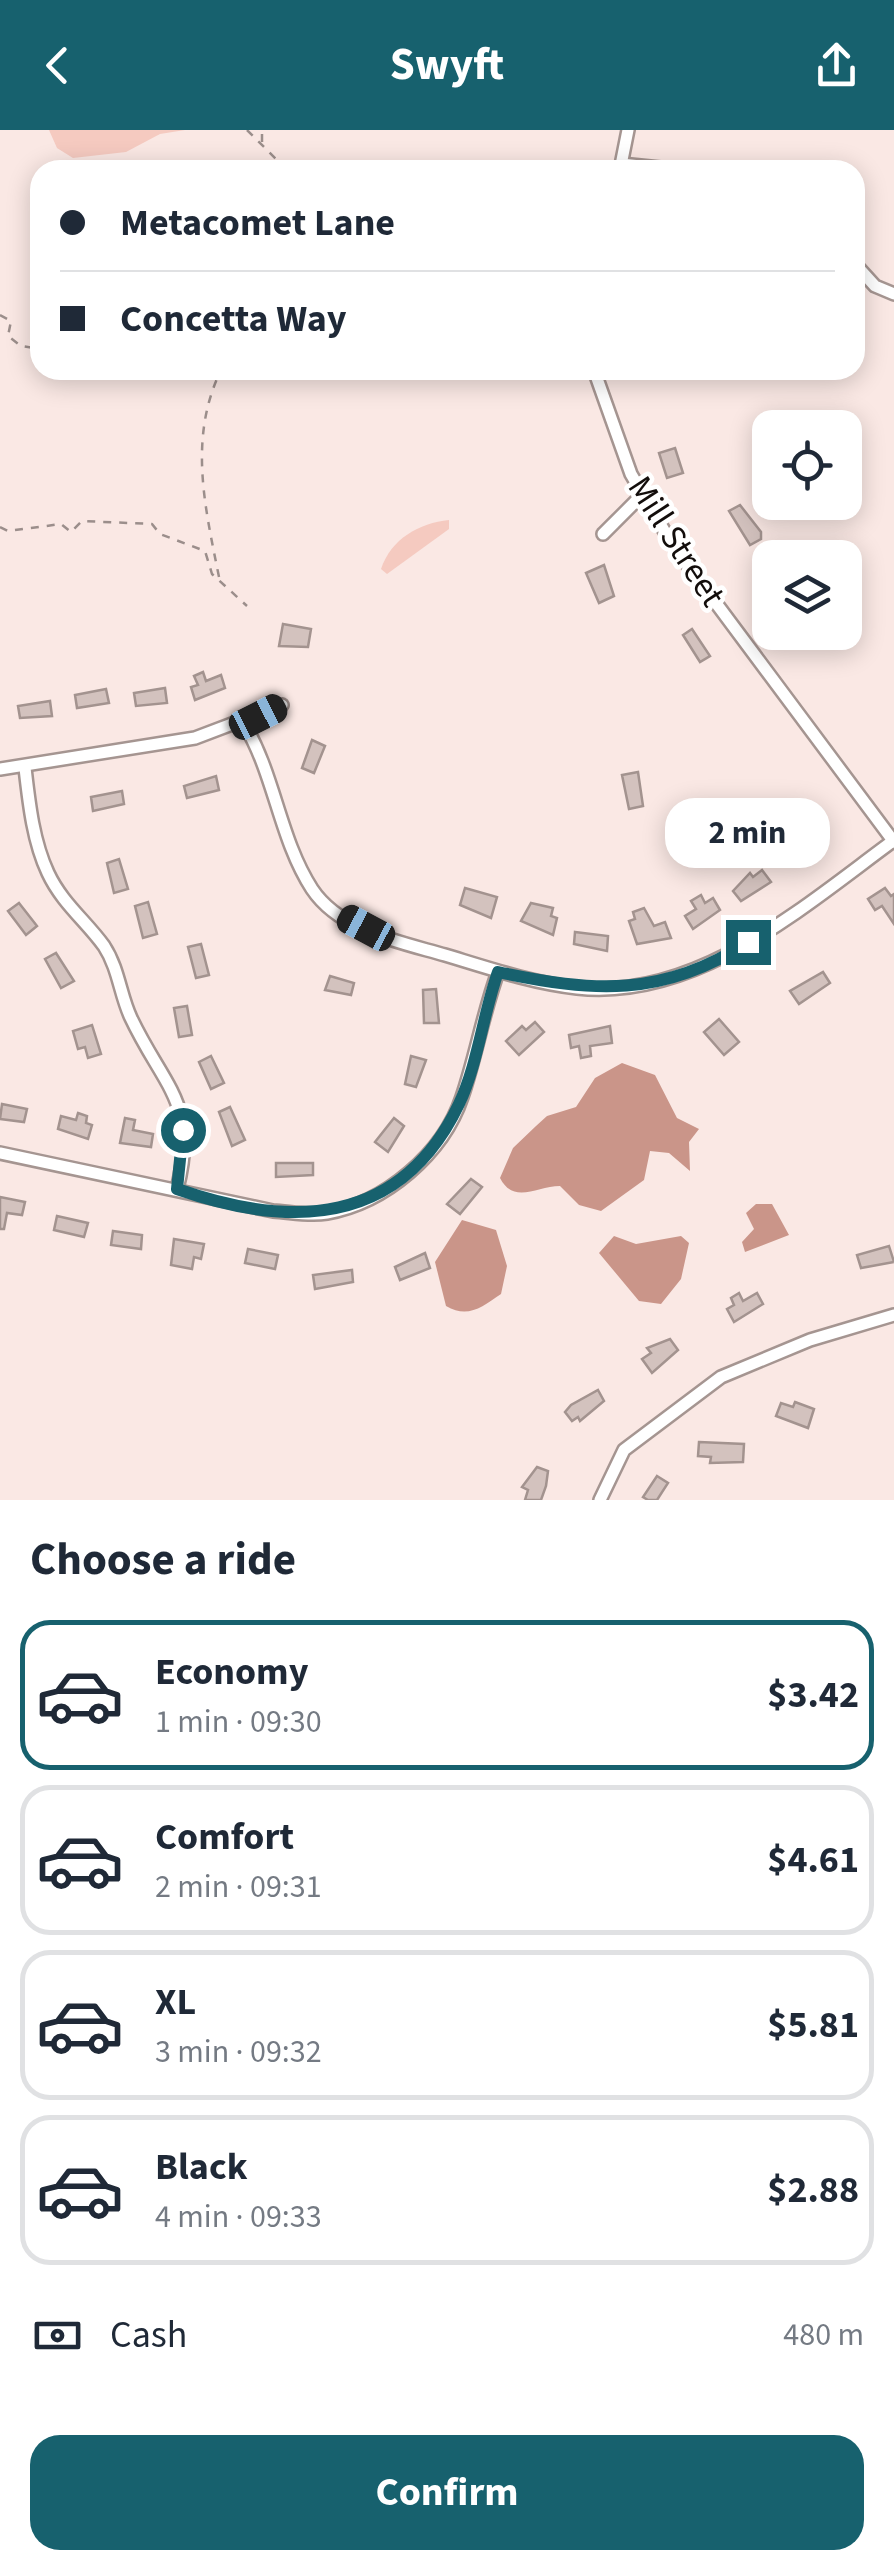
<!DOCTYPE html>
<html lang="en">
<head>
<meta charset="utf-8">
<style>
  :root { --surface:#fff; --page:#f2f2f3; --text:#1f2937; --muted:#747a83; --line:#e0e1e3; --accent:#17616e }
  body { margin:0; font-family:"Source Sans 3",sans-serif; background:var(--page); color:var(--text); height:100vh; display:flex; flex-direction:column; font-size:38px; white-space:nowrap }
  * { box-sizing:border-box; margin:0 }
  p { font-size:32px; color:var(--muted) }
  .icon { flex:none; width:55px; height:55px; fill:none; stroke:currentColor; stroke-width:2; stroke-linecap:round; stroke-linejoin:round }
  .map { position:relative; height:1370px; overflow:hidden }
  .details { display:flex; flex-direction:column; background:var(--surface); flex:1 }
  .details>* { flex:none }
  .hud { position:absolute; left:30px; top:30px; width:835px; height:220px; border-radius:30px; box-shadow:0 5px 25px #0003; display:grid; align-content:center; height:220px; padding:0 30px; background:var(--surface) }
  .buttons { position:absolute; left:752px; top:280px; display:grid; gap:20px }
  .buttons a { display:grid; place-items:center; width:110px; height:110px; border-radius:20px; background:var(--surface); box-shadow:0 5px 25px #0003; font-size:50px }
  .end { position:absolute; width:45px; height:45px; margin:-22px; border:12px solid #17616e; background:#fff; box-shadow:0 0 0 5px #fff }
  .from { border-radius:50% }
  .bubble { position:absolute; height:70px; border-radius:30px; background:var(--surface); box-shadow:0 5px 25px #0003; font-size:32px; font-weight:700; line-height:70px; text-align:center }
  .car { position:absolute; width:30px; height:60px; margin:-30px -15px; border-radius:12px; box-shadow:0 0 8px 2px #0007; background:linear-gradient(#222 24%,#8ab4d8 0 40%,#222 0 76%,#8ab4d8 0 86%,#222 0) }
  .hud b { display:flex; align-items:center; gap:35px; height:95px; font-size:38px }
  .hud b+b { border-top:2px solid var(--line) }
  .hud i { width:25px; height:25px; background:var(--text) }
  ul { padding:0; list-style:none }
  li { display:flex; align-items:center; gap:30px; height:150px; margin:0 20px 15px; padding:0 10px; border:5px solid var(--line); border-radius:30px }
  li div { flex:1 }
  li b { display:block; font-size:38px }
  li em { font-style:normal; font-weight:700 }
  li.selected { border-color:var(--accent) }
  li>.icon { width:90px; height:90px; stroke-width:1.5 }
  h2 { padding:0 30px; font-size:45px; line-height:120px }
  .pay { display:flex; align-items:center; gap:25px; height:110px; padding:0 30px; font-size:38px }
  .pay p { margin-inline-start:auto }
  .button { display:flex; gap:20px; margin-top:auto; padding:20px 30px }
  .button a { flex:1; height:115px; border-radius:30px; background:var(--accent); color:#fff; font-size:40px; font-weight:700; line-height:115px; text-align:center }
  header { display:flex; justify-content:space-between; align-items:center; height:130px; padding:0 30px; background:var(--accent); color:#fff; font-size:45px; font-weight:700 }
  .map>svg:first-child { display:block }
  .green { fill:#f5cac0 }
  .water { fill:#ca9589 }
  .building { fill:#d3c2be; stroke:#a3938f; stroke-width:2.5 }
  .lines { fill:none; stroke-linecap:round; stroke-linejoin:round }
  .minor-casing { stroke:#a59591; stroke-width:16 }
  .path { stroke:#9b8e8b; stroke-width:2.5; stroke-dasharray:8 8; stroke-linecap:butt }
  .minor { stroke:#fff; stroke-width:11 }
  .route { stroke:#17616e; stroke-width:12 }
  .labels { text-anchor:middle; stroke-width:9; stroke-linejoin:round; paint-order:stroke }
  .street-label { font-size:35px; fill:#120d0b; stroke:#fff }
</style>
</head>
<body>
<header><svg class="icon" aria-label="back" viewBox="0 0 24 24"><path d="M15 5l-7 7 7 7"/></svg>Swyft<svg class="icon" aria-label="share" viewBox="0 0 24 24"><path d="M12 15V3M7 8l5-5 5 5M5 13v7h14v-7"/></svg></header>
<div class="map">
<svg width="894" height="1370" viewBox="0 0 894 1370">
  <rect width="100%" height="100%" fill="#fae8e4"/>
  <!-- green -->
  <g class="green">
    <path d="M49,0h136l-25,4 -34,18 -53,6 -16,-10z"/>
    <path d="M449,390v9l-62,45 -6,-5c10,-30 38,-46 68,-49z"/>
  </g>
  <!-- water -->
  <g class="water">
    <path d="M622,933l33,12 22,43 22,11 -10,13 1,29 -21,-18 -19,-2 -6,29 -43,31 -22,-6 -19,-19c-23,0 -46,19 -60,-8l13,-30 23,-22 11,-10 29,-9 19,-29z"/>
    <path d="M756,1074h16l17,31 -44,17 -3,-10 12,-13 -8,-16z"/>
    <path d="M462,1090l34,10 11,36 -6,28c-19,13 -33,25 -55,12l-11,-44z"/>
    <path d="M614,1106l22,8 45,-8 8,7 -8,36 -20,25 -22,-3 -40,-48z"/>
  </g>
  <!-- building -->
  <g class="building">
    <path d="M675,318l8,25 -16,5 -8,-25z"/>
    <path d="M740,375l21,27v7l-11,6 -21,-34z"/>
    <path d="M604,435l10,31 -15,7 -13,-30z"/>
    <path d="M283,494l28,5 -3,18 -29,-1z"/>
    <path d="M692,499l18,27 -10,6 -17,-27z"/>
    <path d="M203,542l3,9 15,-6 4,13 -30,12 -4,-13 7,-2 -4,-9z"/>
    <path d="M165,558l2,15 -31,3 -2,-13z"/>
    <path d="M106,559l3,14 -32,5 -2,-13z"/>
    <path d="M50,571l2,15 -32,2 -2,-12z"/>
    <path d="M312,610l13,6 -11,27 -12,-5z"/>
    <path d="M638,642l5,34 -14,3 -7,-34z"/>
    <path d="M216,646l3,14 -32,8 -3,-12z"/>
    <path d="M122,661l2,13 -31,7 -2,-14z"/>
    <path d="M119,729l9,30 -14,4 -7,-30z"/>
    <path d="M762,740l9,12 -30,19 -8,-10 17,-18 3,4z"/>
    <path d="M465,758l32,9 -6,21 -31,-13z"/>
    <path d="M885,758l6,8 3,-2v30l-12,-18 -7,4 -7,-11z"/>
    <path d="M701,765l4,8 8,-5 7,12 -27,19 -8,-13 11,-7 -5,-8z"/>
    <path d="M148,772l9,32 -14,4 -8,-32z"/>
    <path d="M19,773l18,23 -11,9 -18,-24z"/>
    <path d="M531,773l22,5 -2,8 6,2 -4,17 -32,-14z"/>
    <path d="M644,778l10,18 11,-4 6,16 -34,6 -8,-23 6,-2 -2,-7z"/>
    <path d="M575,802l33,4 -1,15 -33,-7z"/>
    <path d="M201,814l8,31 -13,3 -8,-31z"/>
    <path d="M56,823l18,28 -13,7 -16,-29z"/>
    <path d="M823,842l7,11 -31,21 -9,-13z"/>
    <path d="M330,846l24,7 -3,12 -26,-5z"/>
    <path d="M436,859l3,34h-15l-1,-33z"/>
    <path d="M187,876l5,29 -13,2 -5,-29z"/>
    <path d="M719,889l20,23 -15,13 -20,-23z"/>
    <path d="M535,892l9,10 -25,23 -13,-14 16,-15 4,4z"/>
    <path d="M92,895l9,29 -13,4 -3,-11 -7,2 -5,-18z"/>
    <path d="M610,896l2,17 -22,3 1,10 -10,2 -2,-12 -8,2 -2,-13z"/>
    <path d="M211,926l13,27 -13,6 -12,-27z"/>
    <path d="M411,926l15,4 -10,27 -11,-3z"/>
    <path d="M2,974l25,5 -3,13 -24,-3z"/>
    <path d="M230,977l15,33 -13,6 -13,-34z"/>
    <path d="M78,983l9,3 -1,7 6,2 -4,14 -30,-10 3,-13 15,4z"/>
    <path d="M125,988l10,2 -2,10 20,4 -2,13 -31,-4z"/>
    <path d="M394,988l10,8 -16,26 -13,-10z"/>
    <path d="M276,1033h37v12l-37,2z"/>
    <path d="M471,1049l11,8 -22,27 -13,-10z"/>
    <path d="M0,1067l25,5 -3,13 -15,-2 -3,16h-4z"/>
    <path d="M57,1086l31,7 -4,14 -30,-7z"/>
    <path d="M113,1101l29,4 -1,14 -30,-4z"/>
    <path d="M174,1109l30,5 -3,15 -7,-2 -2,12 -21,-4z"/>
    <path d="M889,1116l5,16 -33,6 -4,-13z"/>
    <path d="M248,1119l30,6 -3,14 -30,-6z"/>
    <path d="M425,1123l5,15 -30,12 -5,-13z"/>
    <path d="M352,1140l1,12 -38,7 -2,-14z"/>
    <path d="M739,1163l4,8 14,-8 6,11 -29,18 -7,-13 7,-4 -3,-7z"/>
    <path d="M670,1209l8,11 -26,23 -10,-14 9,-6 -4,-5z"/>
    <path d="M598,1260l6,11 -24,20 -2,-4 -6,4 -7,-9 6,-7z"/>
    <path d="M795,1272l19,7 -6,19 -32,-12 5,-13 12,4z"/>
    <path d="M699,1312l45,2 -1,18 -33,1 1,-6 -13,-1z"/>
    <path d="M537,1337l11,4 -2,15 -5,14h-16l3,-10 -6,-3z"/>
    <path d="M657,1346l11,7 -11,17h-9l-5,-3z"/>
  </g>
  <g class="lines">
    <defs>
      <g id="minor">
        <path d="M621,34l59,6"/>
        <path d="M620,40l8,-40"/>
        <path d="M855,134l20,22 19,8"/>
        <path d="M594,240l37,104 41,70 222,298"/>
        <path d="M603,404l39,-39"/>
        <path d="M243,592c32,52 36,116 69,167 28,42 88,53 133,66 43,13 87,28 132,33 120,13 226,-81 316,-147"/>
        <path d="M25,638c4,35 8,73 23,105 14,30 38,48 56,73 15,23 16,49 27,72 33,70 68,85 46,171"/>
        <path d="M0,639l195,-31 87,-33"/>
        <path d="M0,1023l273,58c18,1 36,5 54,2 58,-10 116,-59 135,-116 14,-41 21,-84 36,-125"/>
        <path d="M600,1370l24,-50 97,-73 89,-37 84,-25"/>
      </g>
    </defs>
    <!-- minor casing -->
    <use href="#minor" class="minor-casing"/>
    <!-- path -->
    <g class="path">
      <path d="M247,0l40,40"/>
      <path d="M262,12v-12"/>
      <path d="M0,185l11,6 -3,15 13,10 19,3"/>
      <path d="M0,397l8,4 53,-7 10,8 11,-11 70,3 8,10 45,17 7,23 35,32"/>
      <path d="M219,447c-14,-70 -31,-139 2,-207"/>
    </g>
    <!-- minor -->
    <use href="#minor" class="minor"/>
  </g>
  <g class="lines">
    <!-- route -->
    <path class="route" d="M183,1000l-6,59c114,40 224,37 282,-85 19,-40 24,-90 39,-132 94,20 165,26 250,-30"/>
  </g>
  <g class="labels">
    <!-- street labels -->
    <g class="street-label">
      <text transform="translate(677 411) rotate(57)" y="12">Mill Street</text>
    </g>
  </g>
</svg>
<div class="buttons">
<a><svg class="icon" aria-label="locate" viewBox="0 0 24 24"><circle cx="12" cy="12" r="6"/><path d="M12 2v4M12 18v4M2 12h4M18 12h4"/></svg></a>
<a><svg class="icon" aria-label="layers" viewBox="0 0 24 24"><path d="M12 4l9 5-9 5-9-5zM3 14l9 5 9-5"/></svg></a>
</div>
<i class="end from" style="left:183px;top:1000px"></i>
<i class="end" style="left:748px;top:812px"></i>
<div class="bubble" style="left:665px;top:668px;width:165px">2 min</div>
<i class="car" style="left:258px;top:587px;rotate:63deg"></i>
<i class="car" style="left:366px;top:798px;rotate:298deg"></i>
<div class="hud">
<b><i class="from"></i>Metacomet Lane</b>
<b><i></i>Concetta Way</b>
</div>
</div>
<section class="details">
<h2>Choose a ride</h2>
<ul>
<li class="selected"><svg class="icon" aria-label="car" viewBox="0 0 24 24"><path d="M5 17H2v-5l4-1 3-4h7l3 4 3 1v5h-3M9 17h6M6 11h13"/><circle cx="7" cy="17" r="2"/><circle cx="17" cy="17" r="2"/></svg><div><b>Economy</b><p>1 min · 09:30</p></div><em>$3.42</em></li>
<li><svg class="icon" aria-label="car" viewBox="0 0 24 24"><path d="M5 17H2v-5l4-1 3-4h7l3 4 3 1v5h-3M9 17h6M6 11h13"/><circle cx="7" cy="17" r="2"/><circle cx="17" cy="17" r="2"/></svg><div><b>Comfort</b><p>2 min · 09:31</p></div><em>$4.61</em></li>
<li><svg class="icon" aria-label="car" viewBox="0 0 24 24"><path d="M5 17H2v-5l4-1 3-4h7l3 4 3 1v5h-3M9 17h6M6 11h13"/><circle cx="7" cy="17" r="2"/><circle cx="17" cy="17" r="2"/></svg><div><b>XL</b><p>3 min · 09:32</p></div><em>$5.81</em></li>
<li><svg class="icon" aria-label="car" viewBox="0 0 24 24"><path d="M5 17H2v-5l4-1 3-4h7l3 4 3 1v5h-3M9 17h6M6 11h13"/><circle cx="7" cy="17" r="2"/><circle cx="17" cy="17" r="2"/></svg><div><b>Black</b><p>4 min · 09:33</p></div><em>$2.88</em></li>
</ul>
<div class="pay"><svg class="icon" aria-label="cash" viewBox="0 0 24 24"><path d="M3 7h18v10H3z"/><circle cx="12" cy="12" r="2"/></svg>Cash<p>480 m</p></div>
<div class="button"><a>Confirm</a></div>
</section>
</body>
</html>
